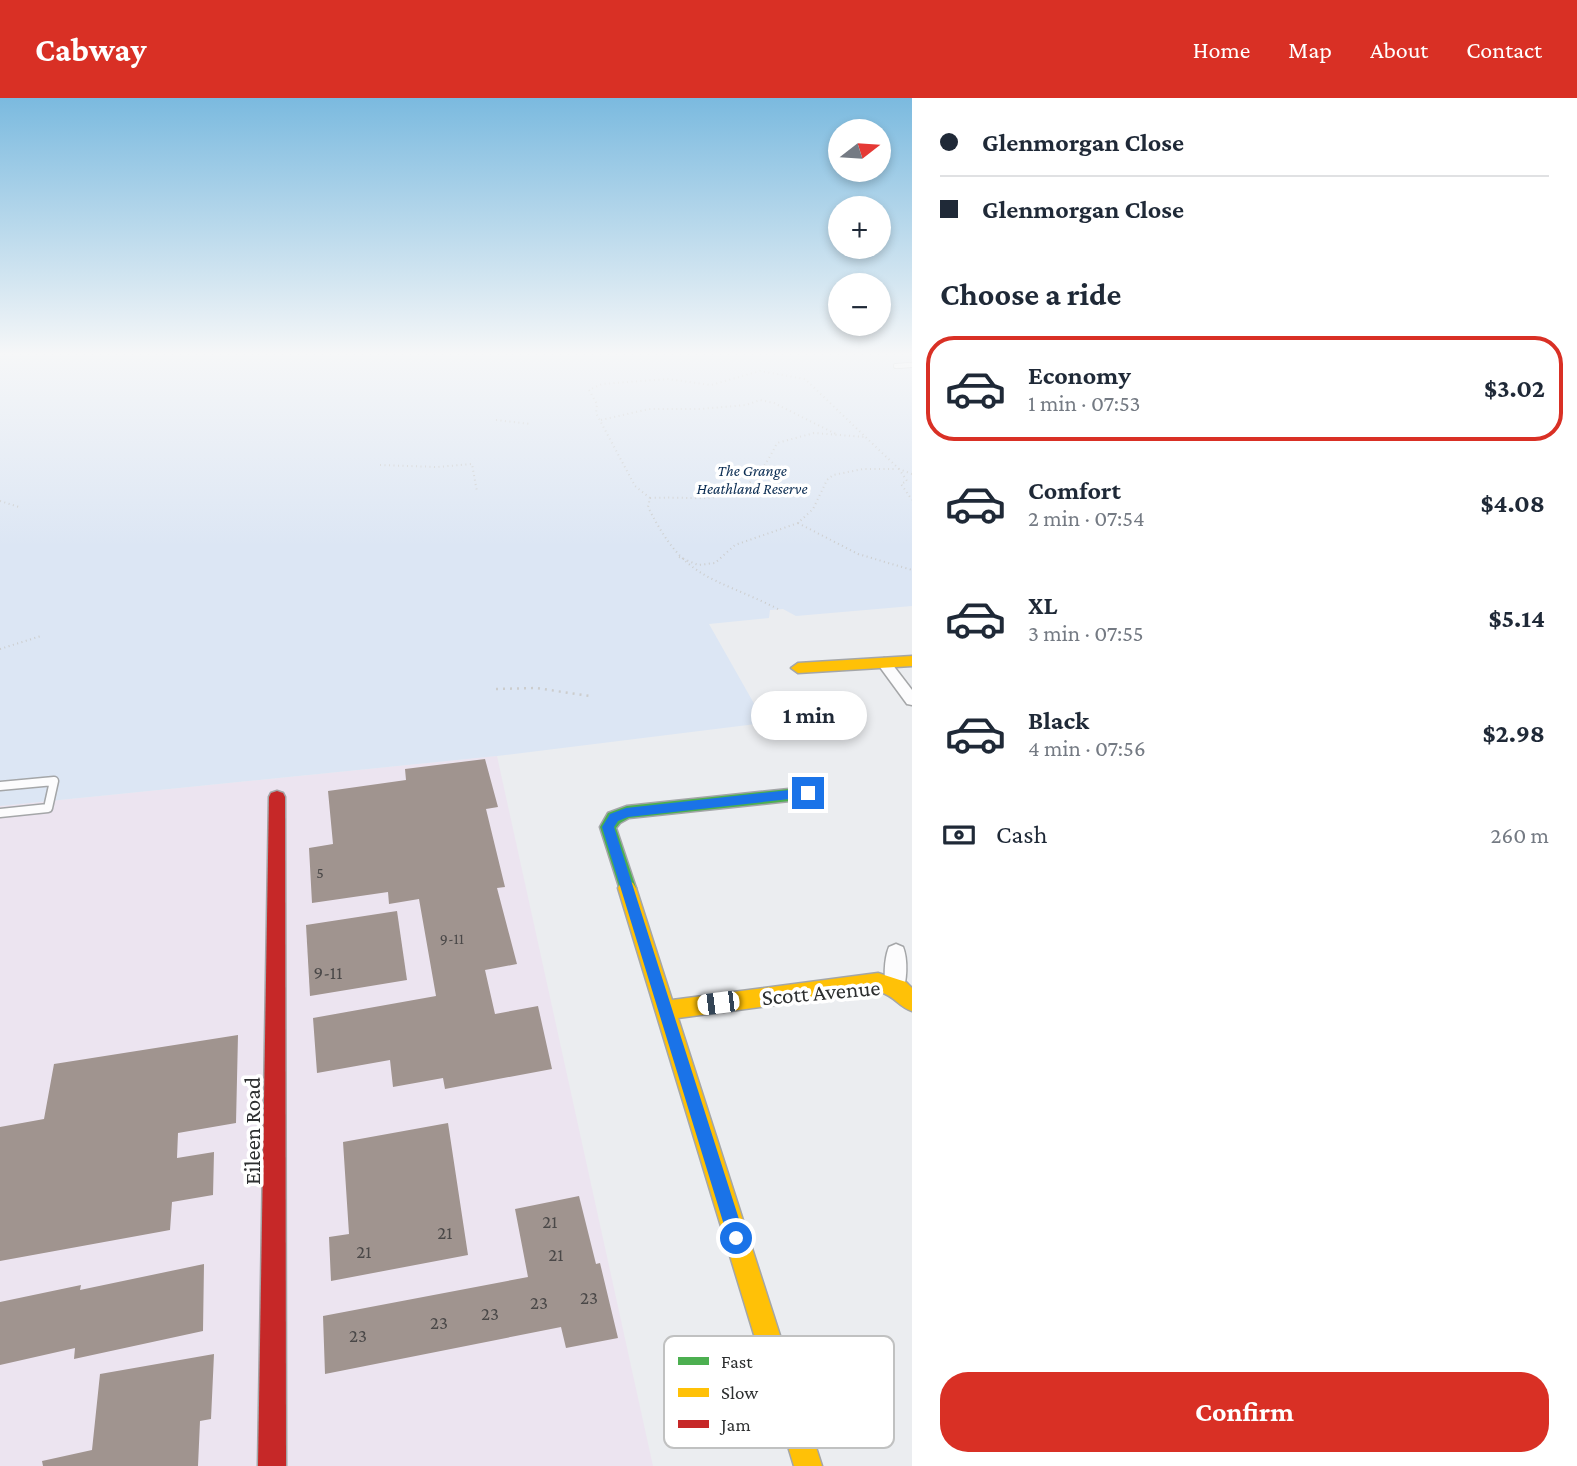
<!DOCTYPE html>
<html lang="en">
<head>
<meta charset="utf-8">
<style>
  :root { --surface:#fff; --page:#f2f2f3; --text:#1f2937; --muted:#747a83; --line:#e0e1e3; --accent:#d93025 }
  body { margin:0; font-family:"Crimson Pro",serif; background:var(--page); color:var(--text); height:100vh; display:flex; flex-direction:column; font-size:26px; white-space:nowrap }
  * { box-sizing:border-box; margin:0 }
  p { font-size:23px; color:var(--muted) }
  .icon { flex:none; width:38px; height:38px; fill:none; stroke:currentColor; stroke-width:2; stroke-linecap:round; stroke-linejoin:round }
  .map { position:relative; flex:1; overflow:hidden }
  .drawer { display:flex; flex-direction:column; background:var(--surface); width:665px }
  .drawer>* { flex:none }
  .banner { display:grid; align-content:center; height:154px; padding:0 28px; background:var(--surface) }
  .needle { width:46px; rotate:73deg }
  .controls { position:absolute; left:828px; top:21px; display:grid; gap:14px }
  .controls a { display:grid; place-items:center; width:63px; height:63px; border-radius:50%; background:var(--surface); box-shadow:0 4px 10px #0003; font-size:35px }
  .end { position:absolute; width:32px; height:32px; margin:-16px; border:9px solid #1a73e8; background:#fff; box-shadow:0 0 0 4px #fff }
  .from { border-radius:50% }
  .bubble { position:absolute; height:49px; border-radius:24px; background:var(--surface); box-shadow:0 4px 10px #0003; font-size:23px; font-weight:700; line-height:49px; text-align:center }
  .car { position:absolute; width:21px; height:42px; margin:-21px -10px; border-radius:9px; box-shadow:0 0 5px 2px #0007; background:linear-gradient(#fff 24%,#345 0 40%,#fff 0 76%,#345 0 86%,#fff 0) }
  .banner b { display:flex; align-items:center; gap:24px; height:66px; font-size:26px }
  .banner b+b { border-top:2px solid var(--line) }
  .banner i { width:18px; height:18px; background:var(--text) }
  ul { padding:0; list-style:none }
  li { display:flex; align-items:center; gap:21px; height:105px; margin:0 14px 10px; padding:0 14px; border:4px solid transparent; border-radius:28px }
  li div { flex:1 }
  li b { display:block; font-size:26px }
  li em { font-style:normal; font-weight:700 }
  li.on { border-color:var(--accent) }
  li>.icon { width:63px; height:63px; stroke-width:1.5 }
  h2 { padding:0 28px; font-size:32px; line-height:84px }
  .pay { display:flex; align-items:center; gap:18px; height:77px; padding:0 28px; font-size:26px }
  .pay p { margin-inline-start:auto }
  .button { display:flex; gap:14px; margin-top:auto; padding:14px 28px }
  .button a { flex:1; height:80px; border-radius:28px; background:var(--accent); color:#fff; font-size:28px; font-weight:700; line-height:80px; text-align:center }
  header { display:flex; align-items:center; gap:42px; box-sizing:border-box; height:98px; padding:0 35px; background:var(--accent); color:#fff }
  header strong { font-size:33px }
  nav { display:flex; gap:38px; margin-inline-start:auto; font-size:24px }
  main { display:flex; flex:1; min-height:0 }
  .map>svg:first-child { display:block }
  .industrial { fill:#ece4f0 }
  .green { fill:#dce6f4 }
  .building { fill:#a0948f }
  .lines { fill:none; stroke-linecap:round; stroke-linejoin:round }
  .lane-far1-casing { stroke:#a4a6a8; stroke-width:6 }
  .lane-casing { stroke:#a4a6a8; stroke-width:11 }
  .street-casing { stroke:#a4a6a8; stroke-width:3 }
  .fast-casing { stroke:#a4a6a8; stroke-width:3 }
  .slow-casing { stroke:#a4a6a8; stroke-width:3 }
  .jam-casing { stroke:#a4a6a8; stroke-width:3 }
  .path-far1 { stroke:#cccdcd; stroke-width:2; stroke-dasharray:1 3.5; stroke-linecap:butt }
  .path { stroke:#cccdcd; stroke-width:2.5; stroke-dasharray:2 5; stroke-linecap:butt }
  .lane-far1 { stroke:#fcfcfd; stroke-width:4.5 }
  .lane { stroke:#fcfcfd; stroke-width:8 }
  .street { fill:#fcfcfd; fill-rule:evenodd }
  .fast { fill:#4caf50; fill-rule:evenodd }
  .slow { fill:#ffc107; fill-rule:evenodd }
  .jam { fill:#c62828; fill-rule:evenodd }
  .route { fill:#1a73e8 }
  .labels { text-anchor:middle; stroke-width:7; stroke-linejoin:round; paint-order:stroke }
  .far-park-label { font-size:16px; font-style:italic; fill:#0a2c52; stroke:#fff }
  .number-label { font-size:16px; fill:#4a4848 }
  .near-number-label { font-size:19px; fill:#4a4848 }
  .near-street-label { font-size:23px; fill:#2d2f30; stroke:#fff }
  .key { fill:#fff; stroke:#c0c1c1; stroke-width:2 }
  .key-label { font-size:19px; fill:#2d2f30 }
</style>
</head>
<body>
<header>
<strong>Cabway</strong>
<nav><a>Home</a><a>Map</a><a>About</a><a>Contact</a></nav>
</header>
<main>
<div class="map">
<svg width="912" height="1368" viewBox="0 0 912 1368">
  <rect width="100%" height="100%" fill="#ebedf0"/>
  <!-- industrial -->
  <path class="industrial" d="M497,658l156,710h-653v-660z"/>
  <!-- green -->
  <path class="green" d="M0,257h912v251l-116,10 -13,-7 -13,1 -1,8 -60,6 56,99 -268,33 -497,50z"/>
  <!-- building -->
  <g class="building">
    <path d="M485,661l13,48 -12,2 19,78 -8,1 20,76 -32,6 10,44 43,-8 14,63 -107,20 -2,-11 -50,9 -3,-27 -73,13 -4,-55 123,-22 -17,-97 -30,5 -1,-12 -76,11 -3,-55 24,-4 -5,-53 78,-11 -1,-11z"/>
    <path d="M397,813l10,69 -97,16 -4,-71z"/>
    <path d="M238,937l-2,88 -58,10 -1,25 37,-6 -1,43 -41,7 -2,28 -170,31v-134l44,-8 10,-55z"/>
    <path d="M448,1025l20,132 -137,26 -2,-44 20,-3 -6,-92z"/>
    <path d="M579,1098l17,68 4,-1 18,75 -52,10 -5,-21 -236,47 -2,-58 205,-39 -13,-68z"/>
    <path d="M204,1166l-1,67 -129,28 1,-11 -75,17v-63l81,-17 -1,5z"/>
    <path d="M214,1256l-3,65 -11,2 -2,45h-155l-1,-5 50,-11 8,-76z"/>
  </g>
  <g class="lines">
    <defs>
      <path id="lane-far1" d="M896,268l16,-1"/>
      <path id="lane" d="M0,688l54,-5 -6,27 -48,5"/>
      <g id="street">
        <path d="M884,560l5,2 23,30v15l-5,-1 -30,-41z"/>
        <path d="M896,846l7,3c5,12 4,35 -1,46l-7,3 -7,-3c-5,-11 -4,-34 1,-46z"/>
      </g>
      <path id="fast" d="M808,689l6,2 2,4 -2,4 -6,2 -179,19 -9,5 -4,5 20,60 -3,5 -6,3 -6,-3 -21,-66 8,-14 19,-7z"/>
      <g id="slow">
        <path d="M912,558v10l-114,7 -7,-5 7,-5z"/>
        <path d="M627,782l6,3 3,5 36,112 206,-27 28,9 6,6v23c-15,-5 -15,-14 -34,-20l-200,27 144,448h-28l-176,-578 3,-5z"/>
      </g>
      <path id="jam" d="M277,693l6,2 2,4 1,669h-28l11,-669 2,-4z"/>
    </defs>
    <!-- lane-far1 casing -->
    <use href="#lane-far1" class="lane-far1-casing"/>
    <!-- lane casing -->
    <use href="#lane" class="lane-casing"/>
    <!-- street casing -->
    <use href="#street" class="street-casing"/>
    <!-- fast casing -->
    <use href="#fast" class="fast-casing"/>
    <!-- slow casing -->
    <use href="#slow" class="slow-casing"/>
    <!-- jam casing -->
    <use href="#jam" class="jam-casing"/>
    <!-- path-far1 -->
    <g class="path-far1">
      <path d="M496,322l35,4"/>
      <path d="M601,322l48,-11h51l46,-4 14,-5 14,3 64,32"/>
      <path d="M380,367l57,2 35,-3 5,28"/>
      <path d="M912,376l-13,-5 8,12 -6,3 11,16"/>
      <path d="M650,400c63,-3 93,15 127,-55l37,-10 51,4"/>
      <path d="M0,403l19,6"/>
      <path d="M798,425l60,31 54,16"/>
      <path d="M679,459l19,8 17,-2 20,-18 63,-22 15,-14 14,-29 6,-5 30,-6h31"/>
      <path d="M778,511c-68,-34 -93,-28 -130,-102l2,-9 -15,-12 -39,-73 1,-9 -8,-14 13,-6 66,-5 43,6 49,-14 45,8 94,90"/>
      <path d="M0,551l41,-13"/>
    </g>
    <!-- path -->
    <path class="path" d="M496,591l40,-1 54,8"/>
    <!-- lane-far1 -->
    <use href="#lane-far1" class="lane-far1"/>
    <!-- lane -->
    <use href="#lane" class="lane"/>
    <!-- street -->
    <use href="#street" class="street"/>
    <!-- fast -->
    <use href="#fast" class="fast"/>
    <!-- slow -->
    <use href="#slow" class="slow"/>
    <!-- jam -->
    <use href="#jam" class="jam"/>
  </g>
  <!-- sky -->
  <linearGradient id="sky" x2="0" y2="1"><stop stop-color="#7bbadf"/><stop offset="0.57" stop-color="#f6f7f8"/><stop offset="1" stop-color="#f6f7f8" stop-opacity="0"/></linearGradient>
  <rect width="912" height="449" fill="url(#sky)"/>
  <!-- route -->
  <path class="route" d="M808,690l6,5 -6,4 -180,20 -10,4 -4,6 131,411 -3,6 -6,3 -6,-3 -2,-6 -126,-411 8,-13 16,-6z"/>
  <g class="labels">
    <!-- far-park labels -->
    <g class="far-park-label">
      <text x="752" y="378">The Grange<tspan x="752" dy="18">Heathland Reserve</tspan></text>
    </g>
    <!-- number labels -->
    <g class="number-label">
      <text x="320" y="780">5</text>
      <text x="452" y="846">9-11</text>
    </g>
    <!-- near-number labels -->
    <g class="near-number-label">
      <text x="328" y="881">9-11</text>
      <text x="550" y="1130">21</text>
      <text x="445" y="1141">21</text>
      <text x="364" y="1160">21</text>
      <text x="556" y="1163">21</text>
      <text x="589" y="1206">23</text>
      <text x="539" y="1211">23</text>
      <text x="490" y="1222">23</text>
      <text x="439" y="1231">23</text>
      <text x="358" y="1244">23</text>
    </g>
    <!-- near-street labels -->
    <g class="near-street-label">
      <text transform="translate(821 894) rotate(-5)" y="8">Scott Avenue</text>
      <text transform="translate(252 1033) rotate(-90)" y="8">Eileen Road</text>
    </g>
  </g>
  <!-- legend -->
  <rect x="664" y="1238" width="230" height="112" rx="10" class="key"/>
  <rect x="678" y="1259" width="31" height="8" fill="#4caf50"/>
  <rect x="678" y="1290" width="31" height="9" fill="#ffc107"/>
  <rect x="678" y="1322" width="31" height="8" fill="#c62828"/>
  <g class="key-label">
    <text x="721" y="1270">Fast</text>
    <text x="721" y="1301">Slow</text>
    <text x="721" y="1333">Jam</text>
  </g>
</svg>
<div class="controls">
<a><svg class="needle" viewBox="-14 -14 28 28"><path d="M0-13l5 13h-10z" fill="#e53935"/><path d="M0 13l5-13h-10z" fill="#747a83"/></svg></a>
<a>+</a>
<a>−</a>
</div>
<i class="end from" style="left:736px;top:1140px"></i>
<i class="end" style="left:808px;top:695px"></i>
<div class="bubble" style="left:751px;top:593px;width:116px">1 min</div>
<i class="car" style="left:718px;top:905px;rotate:263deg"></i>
</div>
<section class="drawer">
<div class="banner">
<b><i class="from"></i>Glenmorgan Close</b>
<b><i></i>Glenmorgan Close</b>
</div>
<h2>Choose a ride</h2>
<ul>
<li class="on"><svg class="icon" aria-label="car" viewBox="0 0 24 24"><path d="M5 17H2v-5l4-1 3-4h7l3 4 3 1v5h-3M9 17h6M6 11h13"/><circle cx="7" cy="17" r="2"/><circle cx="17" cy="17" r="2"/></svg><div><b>Economy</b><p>1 min · 07:53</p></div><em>$3.02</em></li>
<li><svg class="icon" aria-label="car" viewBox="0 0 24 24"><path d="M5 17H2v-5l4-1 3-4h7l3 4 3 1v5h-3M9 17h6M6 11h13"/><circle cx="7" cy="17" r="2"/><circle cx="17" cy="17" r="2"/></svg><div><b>Comfort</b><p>2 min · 07:54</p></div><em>$4.08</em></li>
<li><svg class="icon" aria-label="car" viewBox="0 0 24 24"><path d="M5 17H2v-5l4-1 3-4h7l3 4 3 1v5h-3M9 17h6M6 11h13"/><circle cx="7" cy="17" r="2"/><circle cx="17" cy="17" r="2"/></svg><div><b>XL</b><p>3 min · 07:55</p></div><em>$5.14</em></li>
<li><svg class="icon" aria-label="car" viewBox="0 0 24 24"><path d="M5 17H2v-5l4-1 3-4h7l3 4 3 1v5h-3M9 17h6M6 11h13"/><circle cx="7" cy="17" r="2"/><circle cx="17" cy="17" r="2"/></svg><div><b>Black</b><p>4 min · 07:56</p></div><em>$2.98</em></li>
</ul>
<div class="pay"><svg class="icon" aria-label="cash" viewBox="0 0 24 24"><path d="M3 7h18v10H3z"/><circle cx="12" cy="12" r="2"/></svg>Cash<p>260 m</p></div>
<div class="button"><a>Confirm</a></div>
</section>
</main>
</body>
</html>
